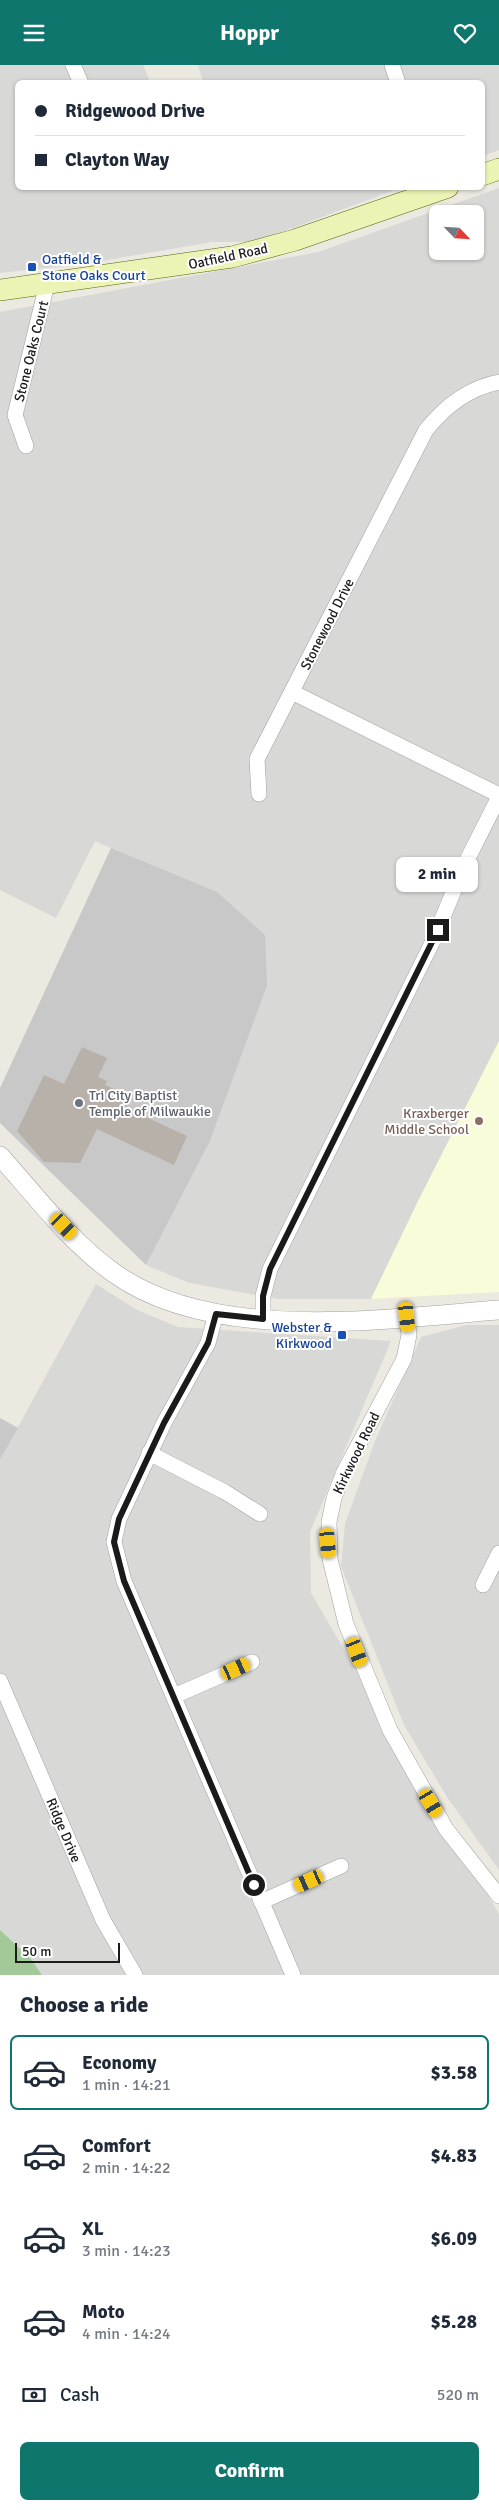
<!DOCTYPE html>
<html lang="en">
<head>
<meta charset="utf-8">
<style>
  :root { --surface:#fff; --page:#f6f6f7; --text:#1f2937; --muted:#747a83; --line:#e0e1e3; --accent:#0f766e }
  body { margin:0; font-family:Signika,sans-serif; background:var(--page); color:var(--text); height:100vh; display:flex; flex-direction:column; font-size:19px; white-space:nowrap }
  * { box-sizing:border-box; margin:0 }
  p { font-size:16px; color:var(--muted) }
  .icon { flex:none; width:28px; height:28px; fill:none; stroke:currentColor; stroke-width:2; stroke-linecap:round; stroke-linejoin:round }
  .map { position:relative; height:1910px; overflow:hidden }
  .details { display:flex; flex-direction:column; background:var(--surface); flex:1 }
  .details>* { flex:none }
  .top-card { position:absolute; left:15px; top:15px; width:470px; height:110px; border-radius:8px; box-shadow:0 1px 4px #0004; display:grid; align-content:center; height:110px; padding:0 20px; background:var(--surface) }
  .needle { width:32px; rotate:115deg }
  .tools { position:absolute; left:429px; top:140px; display:grid; gap:10px }
  .tools a { display:grid; place-items:center; width:55px; height:55px; border-radius:8px; background:var(--surface); box-shadow:0 1px 4px #0004; font-size:25px }
  .scale { position:absolute; left:15px; bottom:12px; width:105px; box-sizing:border-box; padding-left:5px; border:2px solid #1a1a1a; border-top:0; font-size:14px; line-height:18px; white-space:nowrap; color:#1a1a1a; -webkit-text-stroke:4px #fff; paint-order:stroke }
  .end { position:absolute; width:22px; height:22px; margin:-11px; border:6px solid #1a1a1a; background:#fff; box-shadow:0 0 0 2px #fff }
  .from { border-radius:50% }
  .bubble { position:absolute; height:35px; border-radius:8px; background:var(--surface); box-shadow:0 1px 4px #0004; font-size:16px; font-weight:700; line-height:35px; text-align:center }
  .car { position:absolute; width:15px; height:30px; margin:-15px -8px; border-radius:6px; box-shadow:0 0 4px 1px #0007; background:linear-gradient(#f5c518 24%,#345 0 40%,#f5c518 0 76%,#345 0 86%,#f5c518 0) }
  .top-card b { display:flex; align-items:center; gap:18px; height:48px; font-size:19px }
  .top-card b+b { border-top:1px solid var(--line) }
  .top-card i { width:12px; height:12px; background:var(--text) }
  ul { padding:0; list-style:none }
  li { display:flex; align-items:center; gap:15px; height:75px; margin:0 10px 8px; padding:0 10px; border:2px solid transparent; border-radius:8px }
  li div { flex:1 }
  li b { display:block; font-size:19px }
  li em { font-style:normal; font-weight:700 }
  li.active { border-color:var(--accent) }
  li>.icon { width:45px; height:45px; stroke-width:1.5 }
  h2 { padding:0 20px; font-size:22px; line-height:60px }
  .pay { display:flex; align-items:center; gap:12px; height:55px; padding:0 20px; font-size:19px }
  .pay p { margin-inline-start:auto }
  .cta { display:flex; gap:10px; margin-top:auto; padding:10px 20px }
  .cta a { flex:1; height:58px; border-radius:8px; background:var(--accent); color:#fff; font-size:20px; font-weight:700; line-height:58px; text-align:center }
  header { display:flex; justify-content:space-between; align-items:center; height:65px; padding:0 20px; background:var(--accent); color:#fff; font-size:22px; font-weight:700 }
  .map>svg:first-child { display:block }
  .residential { fill:#d8d8d7; fill-rule:evenodd }
  .education { fill:#f9fcd8 }
  .religious { fill:#c8c8c8 }
  .forest { fill:#a2c997 }
  .building { fill:#b8b1aa }
  .lines { fill:none; stroke-linecap:round; stroke-linejoin:round }
  .minor-casing { stroke:#a1a1a1; stroke-width:16 }
  .tertiary-casing { stroke:#a1a1a1; stroke-width:20 }
  .secondary-casing { stroke:#56680b; stroke-width:22 }
  .minor { stroke:#fff; stroke-width:15 }
  .tertiary { stroke:#fff; stroke-width:19 }
  .secondary { stroke:#ecf4b5; stroke-width:21 }
  .route { stroke:#1a1a1a; stroke-width:6 }
  .transit-dot { fill:#1a4fb4; stroke:#fff; stroke-width:2 }
  .worship-dot { fill:#6b7280; stroke:#fff; stroke-width:2 }
  .education-dot { fill:#8d6e63; stroke:#fff; stroke-width:2 }
  .labels { text-anchor:middle; stroke-width:4; stroke-linejoin:round; paint-order:stroke }
  .street-label { font-size:14px; fill:#1a1a1a; stroke:#fff }
  .transit-label { font-size:14px; fill:#164399; stroke:#fff; text-anchor:start }
  .worship-label { font-size:14px; fill:#5b616d; stroke:#fff; text-anchor:start }
  .education-label { font-size:14px; fill:#785e54; stroke:#fff; text-anchor:end }
</style>
</head>
<body>
<header><svg class="icon" aria-label="menu" viewBox="0 0 24 24"><path d="M4 6h16M4 12h16M4 18h16"/></svg>Hoppr<svg class="icon" aria-label="heart" viewBox="0 0 24 24"><path d="M12 20l-8-8c-3-5 5-10 8-4 3-6 11-1 8 4z"/></svg></header>
<div class="map">
<svg width="499" height="1910" viewBox="0 0 499 1910">
  <rect width="100%" height="100%" fill="#ece9e0"/>
  <!-- residential -->
  <g class="residential">
    <path d="M0,0h143l7,17 -132,1v104l382,1 -145,54h-43l-128,22 -84,9z"/>
    <path d="M198,0h301v85l-16,6 -1,-73 -279,-1z"/>
    <path d="M499,123v856l-128,255h-92l-90,-16 -43,-18 64,-124 57,-155 -156,-138 -16,-7 -39,77 -56,-28v-578l318,-60zM438,149h37v37h-37z"/>
    <path d="M96,1219l41,26 41,17 213,14 -81,191 1,61 188,321v61h-457l-11,-16 -31,-29v-470z"/>
    <path d="M466,1260h33v545l-52,-73 -43,-72 -63,-159 4,-42 30,-83 46,-104z"/>
  </g>
  <!-- education -->
  <path class="education" d="M499,976v251l-128,7 47,-98z"/>
  <!-- religious -->
  <g class="religious">
    <path d="M111,783l106,44 48,43 2,51 -57,155 -64,124 -146,-142v-35z"/>
    <path d="M0,1353l18,10 -18,32z"/>
  </g>
  <!-- forest -->
  <path class="forest" d="M0,1865l31,29 11,16h-42z"/>
  <!-- building -->
  <path class="building" d="M82,982l25,11 -9,19 9,4 -2,4 26,12 -5,11 61,28 -13,29 -77,-36 -17,34 -36,-1 -27,-31 27,-56 20,9z"/>
  <g class="lines">
    <defs>
      <g id="minor">
        <path d="M73,0l8,18"/>
        <path d="M392,0l6,18"/>
        <path d="M26,381l-11,-31 32,-131"/>
        <path d="M292,627l207,103"/>
        <path d="M259,729l-2,-35 169,-329c19,-24 42,-42 73,-48"/>
        <path d="M216,1249l-8,29 -44,80 -45,96 -5,23 10,39 169,394"/>
        <path d="M407,1252l2,18 -5,24 -60,113 -10,26 -5,24 1,37 16,65 44,106 56,99 53,67"/>
        <path d="M263,1254v-23l7,-27 162,-326 33,-79 34,-67"/>
        <path d="M149,1388l76,39 35,22"/>
        <path d="M483,1520l16,-32"/>
        <path d="M0,1616l103,239 32,55"/>
        <path d="M174,1631l78,-34"/>
        <path d="M261,1837l80,-36"/>
      </g>
      <path id="tertiary" d="M0,1091c36,40 70,86 114,117 99,71 269,46 385,37"/>
      <g id="secondary">
        <path d="M482,110l17,-6"/>
        <path d="M0,225l232,-33 63,-17 153,-53"/>
      </g>
    </defs>
    <!-- minor casing -->
    <use href="#minor" class="minor-casing"/>
    <!-- tertiary casing -->
    <use href="#tertiary" class="tertiary-casing"/>
    <!-- secondary casing -->
    <use href="#secondary" class="secondary-casing"/>
    <!-- minor -->
    <use href="#minor" class="minor"/>
    <!-- tertiary -->
    <use href="#tertiary" class="tertiary"/>
    <!-- secondary -->
    <use href="#secondary" class="secondary"/>
  </g>
  <g class="lines">
    <!-- route -->
    <path class="route" d="M254,1820l-130,-304 -10,-39 5,-23 45,-96 44,-80 8,-29 47,5v-23l7,-27 168,-339"/>
  </g>
  <!-- markers -->
  <g class="transit-dot">
    <rect x="27" y="197" width="10" height="10" rx="2.5"/>
    <rect x="337" y="1265" width="10" height="10" rx="2.5"/>
  </g>
  <circle class="worship-dot" cx="79" cy="1038" r="5"/>
  <circle class="education-dot" cx="479" cy="1056" r="5"/>
  <g class="labels">
    <!-- street labels -->
    <g class="street-label">
      <text transform="translate(228 191) rotate(-12)" y="5">Oatfield Road</text>
      <text transform="translate(31 286) rotate(-76)" y="5">Stone Oaks Court</text>
      <text transform="translate(327 559) rotate(-63)" y="5">Stonewood Drive</text>
      <text transform="translate(356 1388) rotate(-64)" y="5">Kirkwood Road</text>
      <text transform="translate(64 1765) rotate(67)" y="5">Ridge Drive</text>
    </g>
    <!-- transit labels -->
    <g class="transit-label">
      <text x="42" y="199">Oatfield &amp;<tspan x="42" dy="16">Stone Oaks Court</tspan></text>
      <text x="332" y="1267" text-anchor="end">Webster &amp;<tspan x="332" dy="16">Kirkwood</tspan></text>
    </g>
    <!-- worship labels -->
    <g class="worship-label">
      <text x="89" y="1035">Tri City Baptist<tspan x="89" dy="16">Temple of Milwaukie</tspan></text>
    </g>
    <!-- education labels -->
    <g class="education-label">
      <text x="469" y="1053">Kraxberger<tspan x="469" dy="16">Middle School</tspan></text>
    </g>
  </g>
</svg>
<div class="tools">
<a><svg class="needle" viewBox="-14 -14 28 28"><path d="M0-13l5 13h-10z" fill="#e53935"/><path d="M0 13l5-13h-10z" fill="#747a83"/></svg></a>
</div>
<div class="scale">50 m</div>
<i class="end from" style="left:254px;top:1820px"></i>
<i class="end" style="left:438px;top:865px"></i>
<div class="bubble" style="left:396px;top:792px;width:82px">2 min</div>
<i class="car" style="left:64px;top:1161px;rotate:136deg"></i>
<i class="car" style="left:407px;top:1252px;rotate:174deg"></i>
<i class="car" style="left:328px;top:1478px;rotate:175deg"></i>
<i class="car" style="left:357px;top:1587px;rotate:159deg"></i>
<i class="car" style="left:236px;top:1604px;rotate:66deg"></i>
<i class="car" style="left:431px;top:1738px;rotate:149deg"></i>
<i class="car" style="left:309px;top:1816px;rotate:246deg"></i>
<div class="top-card">
<b><i class="from"></i>Ridgewood Drive</b>
<b><i></i>Clayton Way</b>
</div>
</div>
<section class="details">
<h2>Choose a ride</h2>
<ul>
<li class="active"><svg class="icon" aria-label="car" viewBox="0 0 24 24"><path d="M5 17H2v-5l4-1 3-4h7l3 4 3 1v5h-3M9 17h6M6 11h13"/><circle cx="7" cy="17" r="2"/><circle cx="17" cy="17" r="2"/></svg><div><b>Economy</b><p>1 min · 14:21</p></div><em>$3.58</em></li>
<li><svg class="icon" aria-label="car" viewBox="0 0 24 24"><path d="M5 17H2v-5l4-1 3-4h7l3 4 3 1v5h-3M9 17h6M6 11h13"/><circle cx="7" cy="17" r="2"/><circle cx="17" cy="17" r="2"/></svg><div><b>Comfort</b><p>2 min · 14:22</p></div><em>$4.83</em></li>
<li><svg class="icon" aria-label="car" viewBox="0 0 24 24"><path d="M5 17H2v-5l4-1 3-4h7l3 4 3 1v5h-3M9 17h6M6 11h13"/><circle cx="7" cy="17" r="2"/><circle cx="17" cy="17" r="2"/></svg><div><b>XL</b><p>3 min · 14:23</p></div><em>$6.09</em></li>
<li><svg class="icon" aria-label="car" viewBox="0 0 24 24"><path d="M5 17H2v-5l4-1 3-4h7l3 4 3 1v5h-3M9 17h6M6 11h13"/><circle cx="7" cy="17" r="2"/><circle cx="17" cy="17" r="2"/></svg><div><b>Moto</b><p>4 min · 14:24</p></div><em>$5.28</em></li>
</ul>
<div class="pay"><svg class="icon" aria-label="cash" viewBox="0 0 24 24"><path d="M3 7h18v10H3z"/><circle cx="12" cy="12" r="2"/></svg>Cash<p>520 m</p></div>
<div class="cta"><a>Confirm</a></div>
</section>
</body>
</html>
